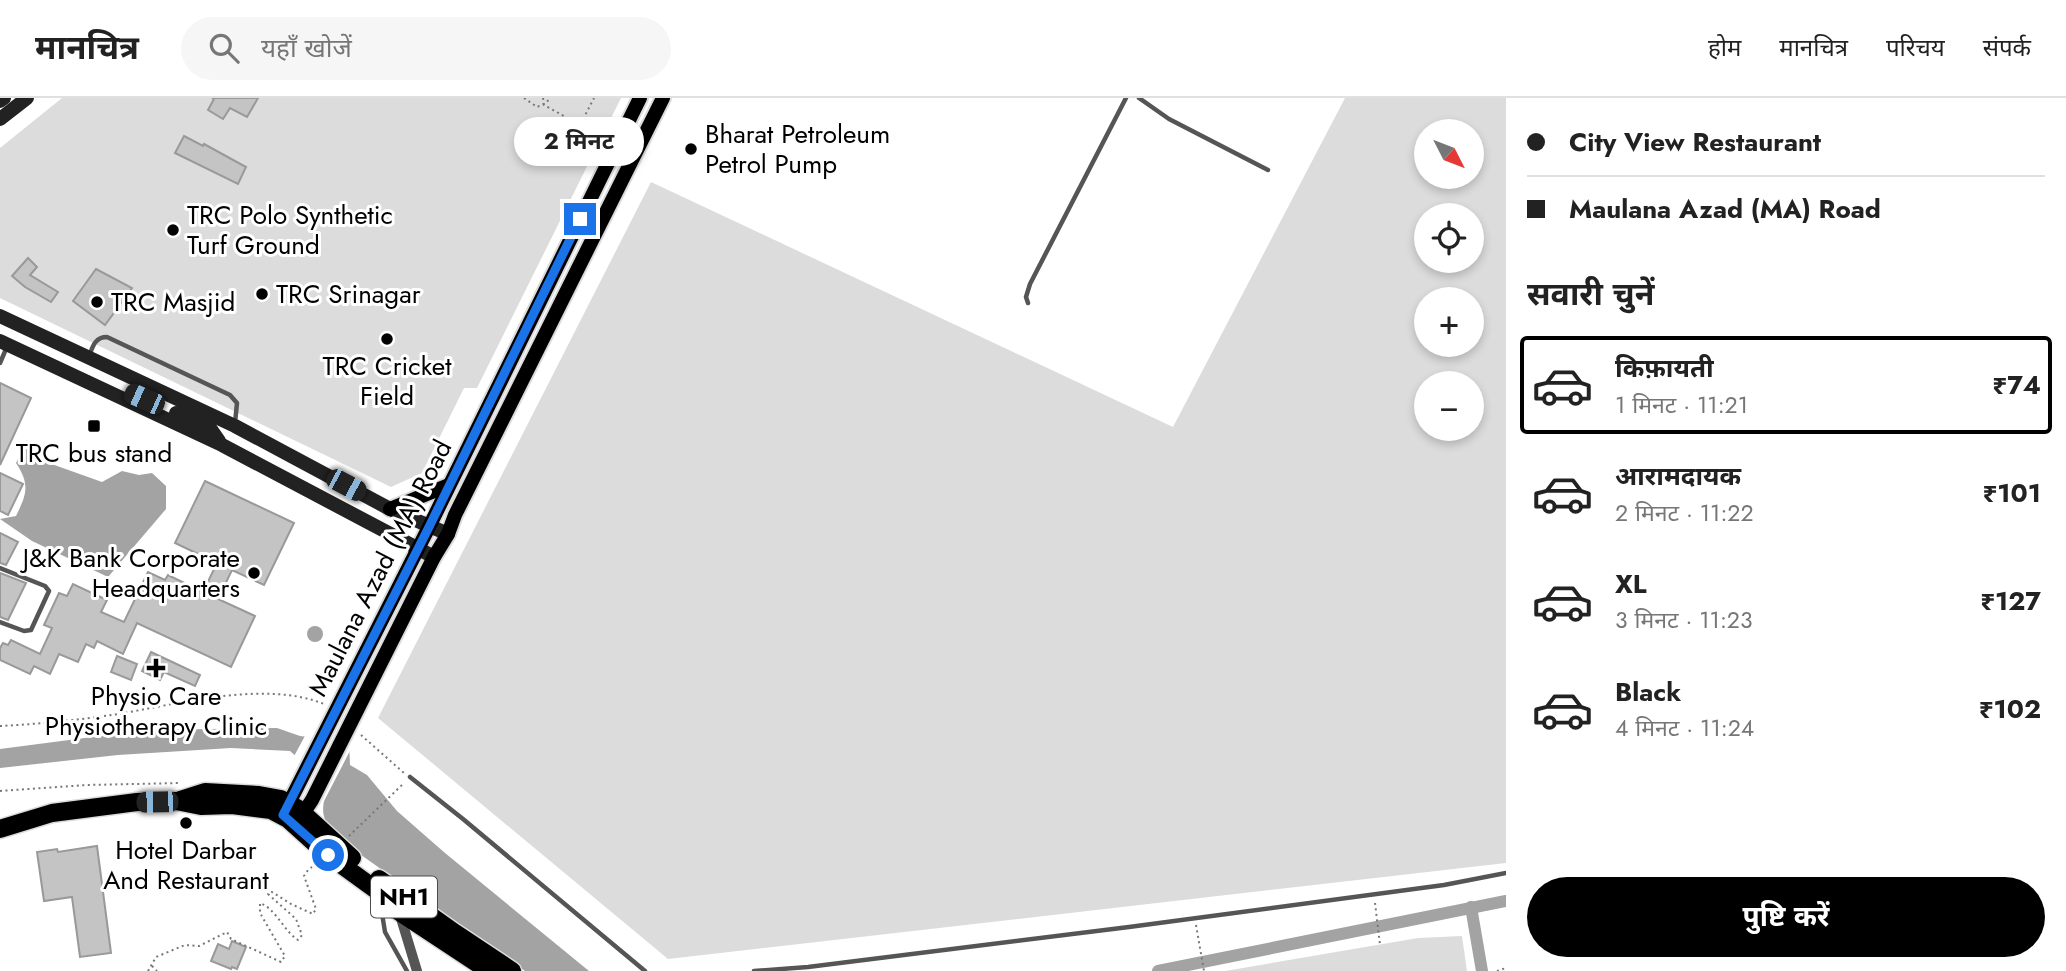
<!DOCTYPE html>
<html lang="hi">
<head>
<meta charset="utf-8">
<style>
  :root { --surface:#fff; --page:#f6f6f6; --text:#222; --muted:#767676; --line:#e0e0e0; --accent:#000 }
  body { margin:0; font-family:Jost,"Noto Sans Devanagari",sans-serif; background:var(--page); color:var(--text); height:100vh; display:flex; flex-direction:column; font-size:26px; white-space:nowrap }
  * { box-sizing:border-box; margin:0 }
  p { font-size:23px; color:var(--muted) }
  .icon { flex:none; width:38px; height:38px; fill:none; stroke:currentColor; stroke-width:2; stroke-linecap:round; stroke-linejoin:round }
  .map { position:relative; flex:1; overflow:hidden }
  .panel { display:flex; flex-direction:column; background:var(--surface); width:560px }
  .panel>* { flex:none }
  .guide { display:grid; align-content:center; height:154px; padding:0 21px; background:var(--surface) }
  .needle { width:46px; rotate:132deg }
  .tools { position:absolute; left:1414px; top:21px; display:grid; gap:14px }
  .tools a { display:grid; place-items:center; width:70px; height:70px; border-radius:50%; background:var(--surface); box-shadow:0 4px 10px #0003; font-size:35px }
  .end { position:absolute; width:32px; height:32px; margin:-16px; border:9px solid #1a73e8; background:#fff; box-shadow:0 0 0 4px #fff }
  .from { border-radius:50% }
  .bubble { position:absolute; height:49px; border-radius:24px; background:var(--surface); box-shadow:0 4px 10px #0003; font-size:23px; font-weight:700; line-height:49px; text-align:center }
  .car { position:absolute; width:21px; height:42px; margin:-21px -10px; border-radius:9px; box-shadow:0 0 5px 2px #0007; background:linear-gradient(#222 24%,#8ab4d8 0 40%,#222 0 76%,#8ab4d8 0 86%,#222 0) }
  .guide b { display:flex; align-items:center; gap:24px; height:66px; font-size:26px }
  .guide b+b { border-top:2px solid var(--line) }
  .guide i { width:18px; height:18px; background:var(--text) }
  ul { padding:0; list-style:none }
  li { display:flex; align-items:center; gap:21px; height:98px; margin:0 14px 10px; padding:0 7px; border:4px solid transparent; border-radius:7px }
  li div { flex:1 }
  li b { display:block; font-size:26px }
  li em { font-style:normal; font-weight:700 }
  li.on { border-color:var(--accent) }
  li>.icon { width:63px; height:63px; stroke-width:1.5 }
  h2 { padding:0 21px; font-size:32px; line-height:84px }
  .cta { display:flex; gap:14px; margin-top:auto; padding:14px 21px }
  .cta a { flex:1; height:80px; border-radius:42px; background:var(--accent); color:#fff; font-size:28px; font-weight:700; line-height:80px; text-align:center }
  header { display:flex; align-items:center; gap:42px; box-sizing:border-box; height:98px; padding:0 35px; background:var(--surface); border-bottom:2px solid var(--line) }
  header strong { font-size:33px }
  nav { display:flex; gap:38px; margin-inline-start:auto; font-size:24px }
  .search { width:490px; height:63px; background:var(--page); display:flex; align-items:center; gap:18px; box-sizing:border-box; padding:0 24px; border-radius:38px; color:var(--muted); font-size:26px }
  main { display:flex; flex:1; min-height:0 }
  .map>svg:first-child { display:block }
  .green { fill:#dcdcdc; fill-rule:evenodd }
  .water { fill:#a3a3a3 }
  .pier { fill:#fff }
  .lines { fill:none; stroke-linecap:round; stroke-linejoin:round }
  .canal { stroke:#a3a3a3; stroke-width:12 }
  .building { fill:#c4c4c4; stroke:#999; stroke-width:2 }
  .primary-casing { stroke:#dbdbdb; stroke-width:18 }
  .highway-casing { stroke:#dbdbdb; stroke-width:21 }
  .path { stroke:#777; stroke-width:2; stroke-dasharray:2 3.5; stroke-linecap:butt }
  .lane { stroke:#555; stroke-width:4.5 }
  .street { stroke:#555; stroke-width:10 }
  .secondary { stroke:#222; stroke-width:14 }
  .primary { stroke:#000; stroke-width:14 }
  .highway { stroke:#000; stroke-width:18 }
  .route { stroke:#1a73e8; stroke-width:9 }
  .poi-dot { fill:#000; stroke:#fff; stroke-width:2.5 }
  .labels { text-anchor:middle; stroke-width:6; stroke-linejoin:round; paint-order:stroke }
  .shield { fill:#fff; stroke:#4c4c4c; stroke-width:2 }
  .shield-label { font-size:24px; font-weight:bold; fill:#000 }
  .poi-label { font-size:26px; fill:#000; stroke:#fff; text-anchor:start }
  .street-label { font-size:26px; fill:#000; stroke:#fff }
</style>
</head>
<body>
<header>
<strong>मानचित्र</strong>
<div class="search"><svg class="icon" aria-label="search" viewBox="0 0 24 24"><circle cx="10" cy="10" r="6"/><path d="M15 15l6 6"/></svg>यहाँ खोजें</div>
<nav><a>होम</a><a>मानचित्र</a><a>परिचय</a><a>संपर्क</a></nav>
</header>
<main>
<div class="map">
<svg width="1506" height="873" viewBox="0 0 1506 873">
  <rect width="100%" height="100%" fill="#fff"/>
  <!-- green -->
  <g class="green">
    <path d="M62,0h559l-144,290h-13l-42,85 -31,14 -391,-189v-150z"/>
    <path d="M1345,0h161v765l-838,96 -290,-241 273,-536 522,245zM1426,33h46v46h-46zM1426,117h46v46h-46zM1472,201v46h-46v-46zM1472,285v46h-46v-46z"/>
    <path d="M1462,838l5,35h-242l193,-33z"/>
  </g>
  <!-- water -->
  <g class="water">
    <path d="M27,342l5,17 70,25 20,-11 17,4 13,-2 14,13v23l-58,68 -76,-36 -32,-22 16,-3c11,-22 14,-32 0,-53z"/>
    <circle cx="315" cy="536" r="8"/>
    <path d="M277,630l23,8 49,6 1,23 17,10 30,36 48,42 144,118h-64l-178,-126c-24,-23 -29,-27 -19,-60l-38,-34 -59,-3 -113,7 -118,13v-19l146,-19z"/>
  </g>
  <!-- pier -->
  <path class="pier" d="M306,636l44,5 3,2v4l-31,60 -3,-3 5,-16 -31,-28z"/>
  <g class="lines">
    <!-- canal -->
    <g class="canal">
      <path d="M1471,809l11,64"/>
      <path d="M1158,873l348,-70"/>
    </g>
  </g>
  <!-- building -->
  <g class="building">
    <path d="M212,0h46l-11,19 -17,-9 -7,11 -15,-9 6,-11z"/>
    <path d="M184,38l19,10 1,-2 42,23 -8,17 -63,-31z"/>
    <path d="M28,160l9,9 -7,8 28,17 -7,10 -26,-15 -13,-11z"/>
    <path d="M96,171l36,19 -27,37 -32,-24z"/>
    <path d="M0,285l31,15 -31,67z"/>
    <path d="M0,375l23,11 -15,31 -8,-4z"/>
    <path d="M205,383l89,42 -30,62 -32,-15 -14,29 37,17 -24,51 -94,-44 -14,31 -26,-13 -3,7 -8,-4 -8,18 -19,-8 -9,20 -16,-8 -4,8 -30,-14v-12l3,-5 5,2 3,-5 29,14 12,-26 -8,-3 15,-32 8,3 6,-12 34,16 -6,12 23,10 24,-50 17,8 3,-5 35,17 14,-29 -42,-20z"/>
    <path d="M0,435l18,9 -12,23 -6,-2z"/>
    <path d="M0,475l26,10 -18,37 -8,-3z"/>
    <path d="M151,554l49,23 -5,11 -31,-14 -4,8 -18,-9z"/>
    <path d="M117,558l20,8 -6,16 -20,-8z"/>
    <path d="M97,748l14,107 -31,4 -8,-60 -28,4 -7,-49 20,-3 1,3z"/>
    <path d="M232,843l14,6 -9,22 -5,-2 -1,2 -20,-8 7,-17 11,5z"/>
  </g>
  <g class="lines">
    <defs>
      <g id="primary">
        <path d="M390,411l59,-24"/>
        <path d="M285,713l144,-284 211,-429"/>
        <path d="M298,723l14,-21 122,-243 14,-23 7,-19 208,-417"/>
      </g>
      <g id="highway">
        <path d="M180,702l25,-8 54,3 22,4 16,9 55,50"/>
        <path d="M0,731l52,-16 85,-11 39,-1 25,5 31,-1 39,5 17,9 40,36 51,37 19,19 91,60"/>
        <path d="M379,781l76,54 57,38"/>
      </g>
    </defs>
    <!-- primary casing -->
    <use href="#primary" class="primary-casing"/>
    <!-- highway casing -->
    <use href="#highway" class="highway-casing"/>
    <!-- path -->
    <g class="path">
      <path d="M524,0l13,9 9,-4 4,-5"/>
      <path d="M543,0l1,7 36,20 14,-27"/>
      <path d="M0,628c39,-2 79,-6 118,-12 61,-10 147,-34 206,-10"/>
      <path d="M361,637l43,38"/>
      <path d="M0,693l87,-6 94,-2"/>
      <path d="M349,738l54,-52"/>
      <path d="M1375,805l5,42"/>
      <path d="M1196,827l8,46"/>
      <path d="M152,868l5,5"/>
      <path d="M148,873l8,-14 29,-12 14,1 28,-14 4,7 50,23 4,-6 -25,-43v-10c16,6 23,27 38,37l4,-5 -6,-16 -28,-25 4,-2 19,12 22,10 3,-5 -12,-33 4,-6 8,-6"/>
      <path d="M1497,873l9,-3"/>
    </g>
    <!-- lane -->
    <g class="lane">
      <path d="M1139,0l30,21 99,51"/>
      <path d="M1028,205l-2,-6 4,-13 96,-186"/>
      <path d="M90,256c3,-9 6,-17 17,-17l123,58 7,8 -2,20"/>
      <path d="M0,265l6,-14"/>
      <path d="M0,470l45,18 4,5 -18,39 -7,1 -24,-9"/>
      <path d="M410,679l53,42 182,152"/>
      <path d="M380,803l5,31 22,39"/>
      <path d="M754,873l54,-4 321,-40 315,-42 62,-12"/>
    </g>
    <!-- street -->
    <path class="street" d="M400,817l17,56"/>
    <!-- secondary -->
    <g class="secondary">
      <path d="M0,3l4,-3"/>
      <path d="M0,21l27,-21"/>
      <path d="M0,218l235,110 155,83 58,25"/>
      <path d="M0,243l222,104 212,112"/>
      <path d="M176,315l34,15 9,13"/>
    </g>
    <!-- primary -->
    <use href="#primary" class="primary"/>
    <!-- highway -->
    <use href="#highway" class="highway"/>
  </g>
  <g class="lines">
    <!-- route -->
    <path class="route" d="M328,757l-45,-40 146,-288 151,-308"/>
  </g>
  <!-- markers -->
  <g class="poi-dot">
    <circle cx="691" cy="51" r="7"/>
    <circle cx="173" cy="132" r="7"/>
    <circle cx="262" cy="196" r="7"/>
    <circle cx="97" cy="204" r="7"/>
    <circle cx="387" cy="241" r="7"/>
    <rect x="87" y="321" width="14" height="14" rx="3.5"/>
    <circle cx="254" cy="475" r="7"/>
    <path d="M152.5 559.5h7v7h7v7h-7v7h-7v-7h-7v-7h7z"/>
    <circle cx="186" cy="725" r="7"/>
  </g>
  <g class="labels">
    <!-- shield labels -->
    <rect class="shield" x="371" y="778.5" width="66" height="41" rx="5"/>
    <g class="shield-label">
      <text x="404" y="807">NH1</text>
    </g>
    <!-- poi labels -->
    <g class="poi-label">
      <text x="705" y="45">Bharat Petroleum<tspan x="705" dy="30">Petrol Pump</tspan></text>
      <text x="187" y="126">TRC Polo Synthetic<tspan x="187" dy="30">Turf Ground</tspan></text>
      <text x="276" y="205">TRC Srinagar</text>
      <text x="111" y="213">TRC Masjid</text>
      <text x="387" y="277" text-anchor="middle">TRC Cricket<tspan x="387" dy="30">Field</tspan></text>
      <text x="94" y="364" text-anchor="middle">TRC bus stand</text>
      <text x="240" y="469" text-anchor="end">J&amp;K Bank Corporate<tspan x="240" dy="30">Headquarters</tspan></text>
      <text x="156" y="607" text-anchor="middle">Physio Care<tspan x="156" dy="30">Physiotherapy Clinic</tspan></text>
      <text x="186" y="761" text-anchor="middle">Hotel Darbar<tspan x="186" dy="30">And Restaurant</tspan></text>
    </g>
    <!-- street labels -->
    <g class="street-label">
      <text transform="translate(380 470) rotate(-63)" y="9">Maulana Azad (MA) Road</text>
    </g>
  </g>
</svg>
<div class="tools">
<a><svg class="needle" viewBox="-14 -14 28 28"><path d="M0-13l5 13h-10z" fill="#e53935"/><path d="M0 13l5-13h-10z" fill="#767676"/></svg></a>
<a><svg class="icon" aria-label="locate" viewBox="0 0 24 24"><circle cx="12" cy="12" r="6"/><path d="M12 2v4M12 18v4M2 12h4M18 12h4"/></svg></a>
<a>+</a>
<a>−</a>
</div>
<i class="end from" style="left:328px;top:757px"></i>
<i class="end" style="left:580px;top:121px"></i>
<div class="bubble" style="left:514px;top:19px;width:130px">2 मिनट</div>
<i class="car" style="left:144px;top:301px;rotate:294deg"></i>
<i class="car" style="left:346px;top:387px;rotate:118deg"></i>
<i class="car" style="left:157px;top:704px;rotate:269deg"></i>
</div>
<section class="panel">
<div class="guide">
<b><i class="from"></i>City View Restaurant</b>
<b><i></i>Maulana Azad (MA) Road</b>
</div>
<h2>सवारी चुनें</h2>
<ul>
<li class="on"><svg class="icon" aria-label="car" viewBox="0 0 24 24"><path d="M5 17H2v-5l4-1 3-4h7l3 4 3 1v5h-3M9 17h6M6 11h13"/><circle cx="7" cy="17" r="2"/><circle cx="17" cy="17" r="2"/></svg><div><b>किफ़ायती</b><p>1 मिनट · 11:21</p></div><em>₹74</em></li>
<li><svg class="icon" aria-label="car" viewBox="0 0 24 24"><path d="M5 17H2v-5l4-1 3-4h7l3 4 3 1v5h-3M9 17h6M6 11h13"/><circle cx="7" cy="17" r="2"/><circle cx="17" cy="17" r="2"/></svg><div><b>आरामदायक</b><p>2 मिनट · 11:22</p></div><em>₹101</em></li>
<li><svg class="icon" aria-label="car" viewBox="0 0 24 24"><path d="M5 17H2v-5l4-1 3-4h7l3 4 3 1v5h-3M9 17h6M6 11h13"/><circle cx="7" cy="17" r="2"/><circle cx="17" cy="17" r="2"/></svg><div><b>XL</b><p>3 मिनट · 11:23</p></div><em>₹127</em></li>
<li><svg class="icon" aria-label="car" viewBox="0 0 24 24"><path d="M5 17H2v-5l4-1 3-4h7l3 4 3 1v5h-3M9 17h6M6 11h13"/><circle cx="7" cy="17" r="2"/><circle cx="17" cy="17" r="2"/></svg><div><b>Black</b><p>4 मिनट · 11:24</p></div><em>₹102</em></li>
</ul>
<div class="cta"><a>पुष्टि करें</a></div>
</section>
</main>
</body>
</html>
